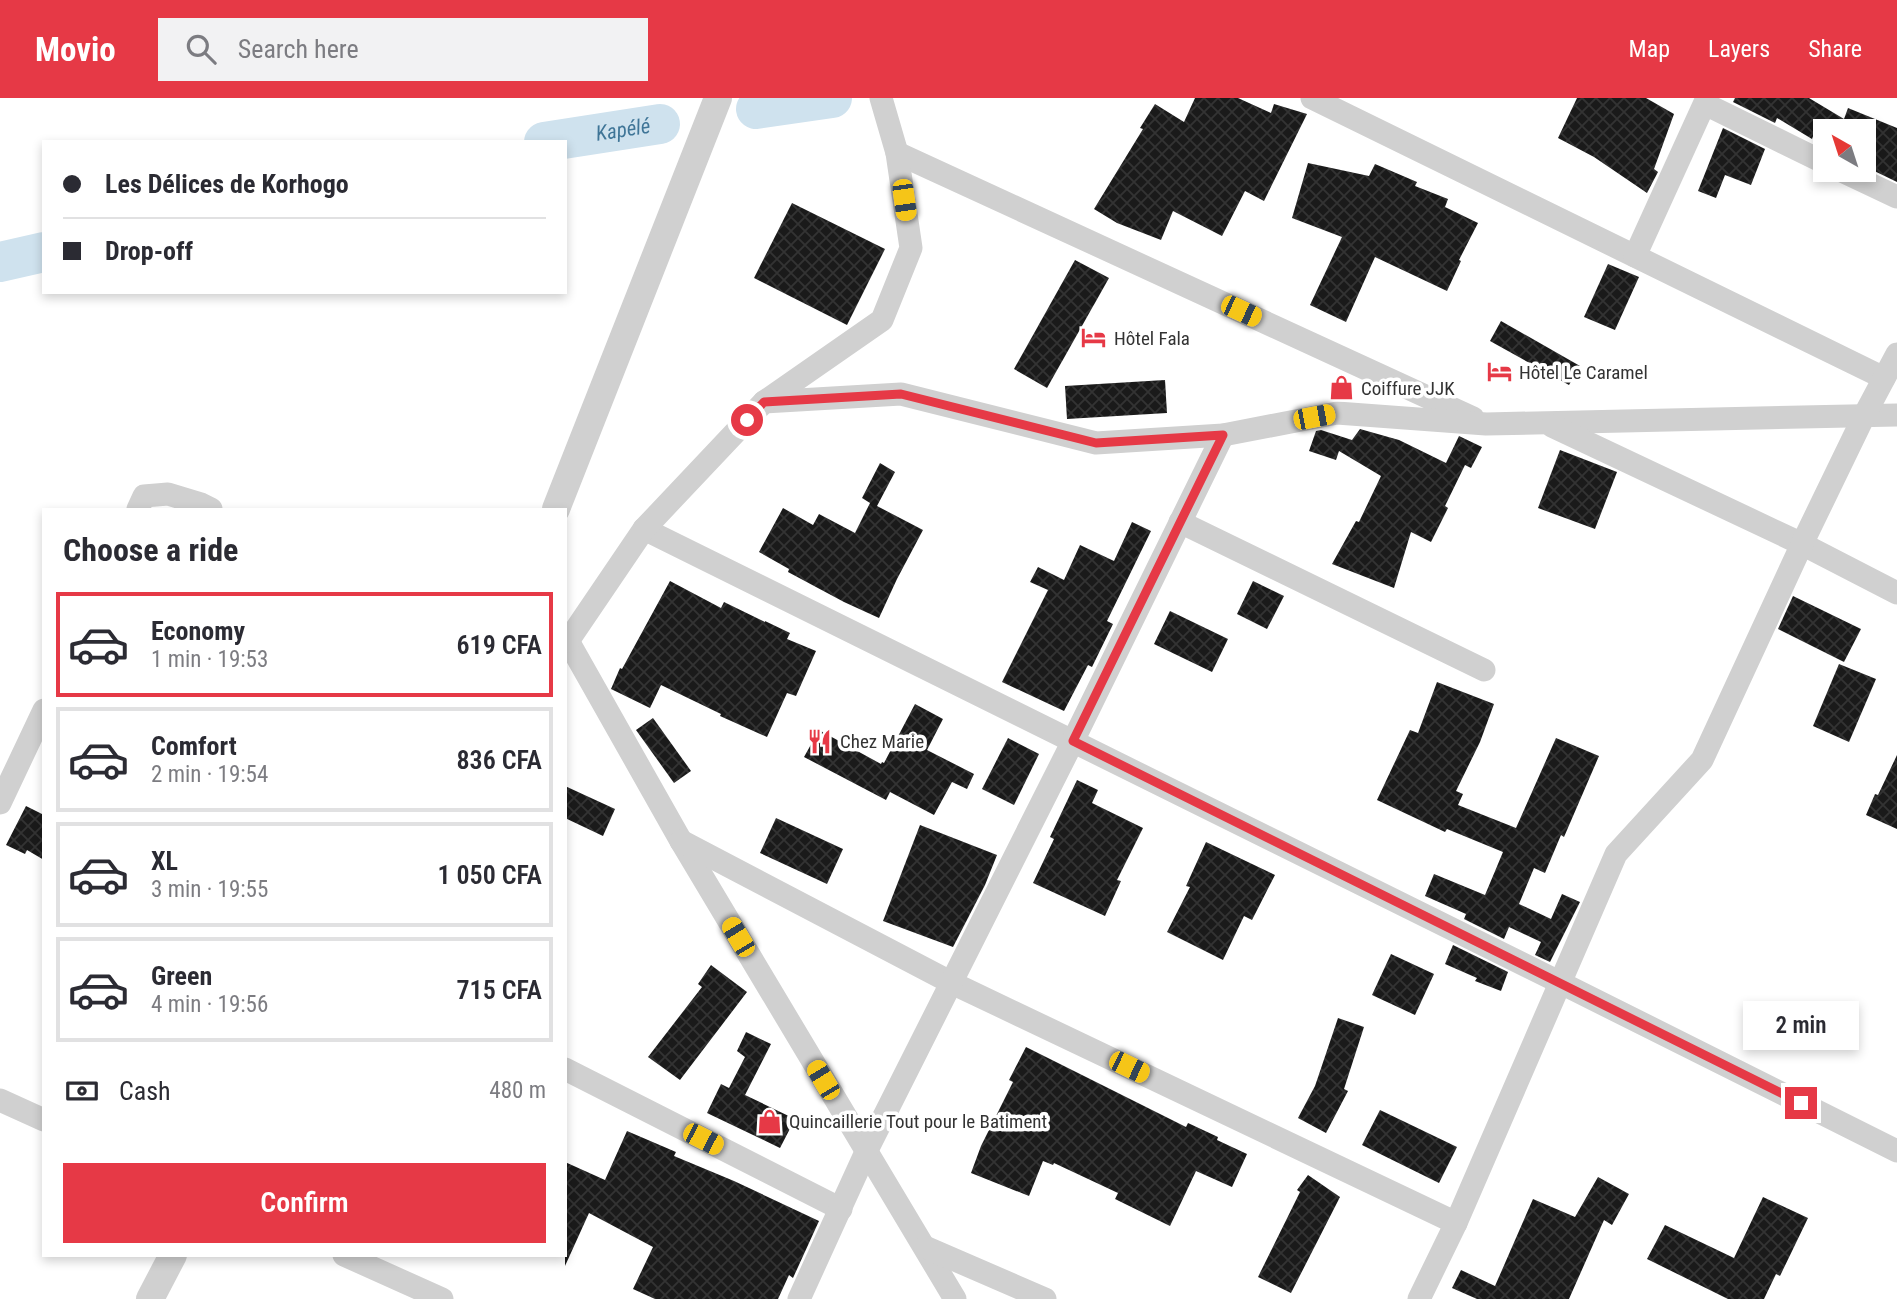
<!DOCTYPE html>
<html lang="en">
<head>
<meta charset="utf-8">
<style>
  :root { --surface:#fff; --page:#f2f2f3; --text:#2b2b33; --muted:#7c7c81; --line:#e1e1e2; --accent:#e63946 }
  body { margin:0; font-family:"Roboto Condensed",sans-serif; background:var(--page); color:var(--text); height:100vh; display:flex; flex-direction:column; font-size:26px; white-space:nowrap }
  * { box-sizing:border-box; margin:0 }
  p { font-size:23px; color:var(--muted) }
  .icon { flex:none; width:38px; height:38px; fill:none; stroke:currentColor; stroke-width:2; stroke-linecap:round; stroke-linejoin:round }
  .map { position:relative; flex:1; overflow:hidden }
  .side { position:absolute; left:42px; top:410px; width:525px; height:749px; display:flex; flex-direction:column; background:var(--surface); border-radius:0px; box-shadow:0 4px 10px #0003 }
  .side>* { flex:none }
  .guide { position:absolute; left:42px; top:42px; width:525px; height:154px; border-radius:0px; box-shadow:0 4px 10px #0003; display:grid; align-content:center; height:154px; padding:0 21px; background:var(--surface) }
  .needle { width:46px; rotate:321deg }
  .controls { position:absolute; left:1813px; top:21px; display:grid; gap:14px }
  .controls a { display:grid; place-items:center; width:63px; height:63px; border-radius:0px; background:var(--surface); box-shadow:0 4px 10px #0003; font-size:35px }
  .end { position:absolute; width:32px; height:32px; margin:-16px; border:9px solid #e63946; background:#fff; box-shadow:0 0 0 4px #fff }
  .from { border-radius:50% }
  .bubble { position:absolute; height:49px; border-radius:0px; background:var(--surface); box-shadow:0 4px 10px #0003; font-size:23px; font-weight:600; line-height:49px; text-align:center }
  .car { position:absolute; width:21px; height:42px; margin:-21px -10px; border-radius:9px; box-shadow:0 0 5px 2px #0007; background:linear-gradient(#f5c518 24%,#345 0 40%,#f5c518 0 76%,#345 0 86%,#f5c518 0) }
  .guide b { display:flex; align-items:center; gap:24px; height:66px; font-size:26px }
  .guide b+b { border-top:2px solid var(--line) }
  .guide i { width:18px; height:18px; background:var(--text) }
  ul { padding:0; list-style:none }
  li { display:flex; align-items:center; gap:21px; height:105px; margin:0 14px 10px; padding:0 7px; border:4px solid var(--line); border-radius:0px }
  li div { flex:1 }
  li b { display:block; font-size:26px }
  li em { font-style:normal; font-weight:600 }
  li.current { border-color:var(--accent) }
  li>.icon { width:63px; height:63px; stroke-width:1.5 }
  h2 { padding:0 21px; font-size:32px; line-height:84px }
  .pay { display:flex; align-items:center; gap:18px; height:77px; padding:0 21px; font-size:26px }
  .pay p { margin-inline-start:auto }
  .action { display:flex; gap:14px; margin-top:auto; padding:14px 21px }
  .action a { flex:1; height:80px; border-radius:0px; background:var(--accent); color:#fff; font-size:28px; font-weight:600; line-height:80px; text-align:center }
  header { display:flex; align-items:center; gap:42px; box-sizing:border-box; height:98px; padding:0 35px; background:var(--accent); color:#fff }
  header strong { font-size:33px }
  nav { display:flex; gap:38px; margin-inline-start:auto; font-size:24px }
  .search { width:490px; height:63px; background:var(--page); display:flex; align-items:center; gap:18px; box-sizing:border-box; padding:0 24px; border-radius:0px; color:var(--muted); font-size:26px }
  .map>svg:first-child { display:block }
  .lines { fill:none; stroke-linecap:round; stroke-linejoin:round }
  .river { stroke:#cfe2ee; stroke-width:40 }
  .building { fill:url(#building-cross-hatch) }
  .minor { stroke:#d0d0d0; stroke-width:23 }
  .tertiary { stroke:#d0d0d0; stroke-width:28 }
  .route { stroke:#e63946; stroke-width:9 }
  .labels { text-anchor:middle; stroke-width:7; stroke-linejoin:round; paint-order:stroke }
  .poi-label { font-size:19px; fill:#333; stroke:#fff; text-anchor:start }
  .water-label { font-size:21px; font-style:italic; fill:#3f7597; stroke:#fff }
</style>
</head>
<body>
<header>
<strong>Movio</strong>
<div class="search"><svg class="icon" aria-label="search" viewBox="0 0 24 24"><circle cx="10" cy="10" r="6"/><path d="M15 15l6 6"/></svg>Search here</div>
<nav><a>Map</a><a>Layers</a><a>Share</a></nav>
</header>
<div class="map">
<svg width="1897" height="1201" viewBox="0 0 1897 1201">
  <defs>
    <pattern id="building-cross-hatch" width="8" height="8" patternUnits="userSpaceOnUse" patternTransform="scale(1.75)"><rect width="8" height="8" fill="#1a1a1a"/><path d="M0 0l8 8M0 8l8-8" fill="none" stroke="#333"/></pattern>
  </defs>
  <rect width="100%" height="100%" fill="#fff"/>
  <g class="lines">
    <!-- river -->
    <g class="river">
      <path d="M756,11l76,-11"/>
      <path id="s1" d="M544,44l116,-18"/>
      <path d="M0,164l44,-10"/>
    </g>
  </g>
  <!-- building -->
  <g class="building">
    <path d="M1195,0h43l33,15 3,-9 33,10 -43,87 -19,-10 -23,45 -49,-25 -12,29 -44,-17 -23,-14 49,-80 -3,-1 15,-24 29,18z"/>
    <path d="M1577,0h69l28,16 -20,55 4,3 -11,21 -53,-36 -36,-19z"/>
    <path d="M1735,0h74l35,21 4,-11 49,20v54l-33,-16v-35h-49l-3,8 -35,-21 -2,5 -42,-21z"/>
    <path d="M1723,30l42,21 -14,36 -26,-10 -9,23 -18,-7z"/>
    <path d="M1308,65l61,13 6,-12 42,18 -2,4 33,13 -3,8 33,16 -19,37 2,1 -14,30 -72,-34 -29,65 -36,-17 32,-68 -50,-19z"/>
    <path d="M792,105l93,46 -38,76 -93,-47z"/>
    <path d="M1075,162l34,18 -62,110 -33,-19z"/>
    <path d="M1608,166l31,13 -24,53 -31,-13z"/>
    <path d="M1501,223l79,45 -11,19 -79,-44z"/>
    <path d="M1165,282l2,33 -100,6 -2,-33z"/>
    <path d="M1360,331l39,11 47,23 13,-27 23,11 -11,21 -6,-3 -20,41 3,2 -17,34 -20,-10 -17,56 -62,-24 24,-43 3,1 22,-46 -42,-25 -3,9 -27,-9 7,-20 5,-1 31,10z"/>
    <path d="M1560,352l57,22 -22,57 -57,-21z"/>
    <path d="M880,365l15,9 -18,34 46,24 -26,49 -18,39 -35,-16 -56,-30 1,-3 -30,-17 24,-44 30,17 6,-11 36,19 15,-30 -8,-5z"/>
    <path d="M1132,424l19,9 -44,90 6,3 -21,43 -4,-2 -24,46 -62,-29 46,-92 -18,-8 8,-15 26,13 16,-35 34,16z"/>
    <path d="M670,483l51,27 3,-6 41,20v-1l25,12 -3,6 29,12 -20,45 -9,-3 -20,44 -47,-21 1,-2 -60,-29 -11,23 -39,-19 9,-21 2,1z"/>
    <path d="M1253,483l31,15 -17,33 -30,-15z"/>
    <path d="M1793,498l68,33 -17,33 -66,-33z"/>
    <path d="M1170,513l58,28 -16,33 -58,-28z"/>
    <path d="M1839,566l37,15 -27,63 -36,-16z"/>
    <path d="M1437,584l57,22 -14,38 -24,49 7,3 -5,11 58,23 40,-90 43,18 -35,81 -3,-2 -16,38 -11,-5 -15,36 32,15 11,-25 18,8 -30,60 -15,-7 6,-13 -32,-15 -5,12 -40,-20 2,-5 -41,-18 9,-22 51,21 18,-43 -56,-23 -2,3 -68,-32 33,-70 8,3z"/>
    <path d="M915,606l28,15 -16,31 47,24 -7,15 -15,-7 -18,33 -44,-23 -4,8 -82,-43 15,-27 62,34 1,-2 2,1z"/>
    <path d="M653,620l38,53 -17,12 -38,-53z"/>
    <path d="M1008,640l31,16 -25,51 -32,-16z"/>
    <path d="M1897,657v74l-31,-14 9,-21 3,1z"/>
    <path d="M1077,682l21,10 -6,13 51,25 -26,52 4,1 -16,35 -72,-33 21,-44 -4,-2z"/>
    <path d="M565,688l50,23 -12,27 -38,-18z"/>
    <path d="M26,708l18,9v45l-17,-10 -2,4 -19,-9z"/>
    <path d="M776,720l67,31 -16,35 -67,-31z"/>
    <path d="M920,727l77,30 -12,30 -32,62 -70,-26z"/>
    <path d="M1206,744l69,33 -23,45 -8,-4 -21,44 -56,-28 23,-45 -4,-1z"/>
    <path d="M1453,847l55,27 -7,19 -26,-10 2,-3 -32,-14z"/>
    <path d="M1391,856l43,20 -19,41 -43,-20z"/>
    <path d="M711,867l36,27 -67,88 -32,-23 54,-70 -4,-3z"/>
    <path d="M1338,920l26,9 -20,62 4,2 -22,42 -28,-15 17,-32z"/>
    <path d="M746,934l25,12 -26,51 50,24 -15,29 -73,-35 14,-29 8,4 16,-31 -8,-6z"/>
    <path d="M1026,949l160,80 2,-4 30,14 -1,3 30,14 -15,33 -36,-16 -26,55 -55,-27 3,-6 -64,-30 -1,2 -10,-4 -14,35 -58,-23 10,-27 32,-64 -4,-2z"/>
    <path d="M1380,1012l77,37 -18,36 -77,-38z"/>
    <path d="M627,1033l49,21 -2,4 60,25 85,40 -26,57 -4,-3 -11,24h-123l-22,-10 20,-42 -64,-34 -24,53v-104l40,18z"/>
    <path d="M1308,1077l32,22 -49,96 -33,-16 42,-85 -3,-2z"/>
    <path d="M1598,1079l31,17 -17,31 -8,-5 -35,79h-92l-25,-11 9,-18 34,16 38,-87 42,18z"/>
    <path d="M1763,1099l45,21 -28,58 -4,-2 -12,25h-36l-81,-40 18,-34 69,33z"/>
  </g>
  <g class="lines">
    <!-- minor -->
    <g class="minor">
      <path d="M1312,0l572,280"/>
      <path d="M1705,6l120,59"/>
      <path d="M897,55l576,265"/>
      <path d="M1840,72l57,27"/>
      <path d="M1635,158l72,-158"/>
      <path d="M764,304l137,-8 195,49 127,-8 114,-22 149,11 411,-9"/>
      <path d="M1552,328l250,118 95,49"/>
      <path d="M138,411l6,-13 24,-2 33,10 10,5"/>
      <path d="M1180,424l304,148"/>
      <path d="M644,431l917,454 336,168"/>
      <path d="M565,543h3l113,200 274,458"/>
      <path d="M568,543l76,-112 120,-127 118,-82 29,-72 -14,-95 -16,-55"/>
      <path d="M0,705l44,-93"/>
      <path d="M681,743l271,142 504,240"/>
      <path d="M565,971l276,140"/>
      <path d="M0,1002l44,20"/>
      <path d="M925,1149l120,52"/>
      <path d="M344,1157l98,44"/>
      <path d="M799,1201l67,-147 207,-411 150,-306"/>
      <path d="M1419,1201l37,-76 160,-369 86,-94 100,-216 62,-128 33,-62"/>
    </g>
    <!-- tertiary -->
    <g class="tertiary">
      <path d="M556,411l162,-411"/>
      <path d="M150,1201l23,-44"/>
    </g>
  </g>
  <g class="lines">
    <!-- route -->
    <path class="route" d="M747,322l17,-18 137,-8 195,49 127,-8 -150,306 728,362"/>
  </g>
  <!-- icons -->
  <defs>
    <symbol id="hotel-bare" viewBox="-9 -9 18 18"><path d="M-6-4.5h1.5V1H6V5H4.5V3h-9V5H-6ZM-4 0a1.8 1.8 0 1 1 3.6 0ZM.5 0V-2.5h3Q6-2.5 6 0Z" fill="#e63946" stroke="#fff" stroke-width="2.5" paint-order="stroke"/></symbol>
    <symbol id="shop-bare" viewBox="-9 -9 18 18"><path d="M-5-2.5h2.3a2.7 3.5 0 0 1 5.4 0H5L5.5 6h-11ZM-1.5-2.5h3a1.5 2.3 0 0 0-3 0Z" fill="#e63946" stroke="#fff" stroke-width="2.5" paint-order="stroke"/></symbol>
    <symbol id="restaurant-bare" viewBox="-9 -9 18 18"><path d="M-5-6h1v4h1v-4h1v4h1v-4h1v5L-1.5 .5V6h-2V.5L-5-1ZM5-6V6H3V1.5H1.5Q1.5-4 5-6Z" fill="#e63946" stroke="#fff" stroke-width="2.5" paint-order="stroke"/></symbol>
  </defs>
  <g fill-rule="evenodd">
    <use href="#hotel-bare" x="1076" y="222" width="35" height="35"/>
    <use href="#hotel-bare" x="1482" y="256" width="35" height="35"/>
    <use href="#shop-bare" x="1324" y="272" width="35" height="35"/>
    <use href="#restaurant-bare" x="802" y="626" width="35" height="35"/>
    <use href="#shop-bare" x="752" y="1006" width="35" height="35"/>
  </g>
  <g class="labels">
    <!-- poi labels -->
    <g class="poi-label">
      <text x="1114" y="247">Hôtel Fala</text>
      <text x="1519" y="281">Hôtel Le Caramel</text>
      <text x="1361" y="297">Coiffure JJK</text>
      <text x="840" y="650">Chez Marie</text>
      <text x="789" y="1030">Quincaillerie Tout pour le Batiment</text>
    </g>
    <!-- water labels -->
    <g class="water-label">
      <text dy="7" stroke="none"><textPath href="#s1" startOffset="80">Kapélé</textPath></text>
    </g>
  </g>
</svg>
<div class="controls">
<a><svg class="needle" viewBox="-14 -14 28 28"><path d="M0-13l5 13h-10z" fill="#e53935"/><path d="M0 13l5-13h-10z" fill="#7c7c81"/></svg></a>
</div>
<i class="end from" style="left:747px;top:322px"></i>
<i class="end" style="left:1801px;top:1005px"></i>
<div class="bubble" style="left:1743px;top:903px;width:116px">2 min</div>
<i class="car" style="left:904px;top:102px;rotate:172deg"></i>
<i class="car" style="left:1241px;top:213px;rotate:115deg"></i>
<i class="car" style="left:1314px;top:319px;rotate:79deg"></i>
<i class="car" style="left:738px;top:839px;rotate:329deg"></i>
<i class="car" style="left:1129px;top:969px;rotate:116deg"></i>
<i class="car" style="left:823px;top:982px;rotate:329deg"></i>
<i class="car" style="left:703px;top:1041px;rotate:117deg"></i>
<div class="guide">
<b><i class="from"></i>Les Délices de Korhogo</b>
<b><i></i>Drop-off</b>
</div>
<section class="side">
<h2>Choose a ride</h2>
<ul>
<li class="current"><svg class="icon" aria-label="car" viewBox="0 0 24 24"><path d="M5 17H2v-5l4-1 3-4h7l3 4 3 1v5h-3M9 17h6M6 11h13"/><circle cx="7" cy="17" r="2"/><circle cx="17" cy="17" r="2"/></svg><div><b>Economy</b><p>1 min · 19:53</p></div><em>619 CFA</em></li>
<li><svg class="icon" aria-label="car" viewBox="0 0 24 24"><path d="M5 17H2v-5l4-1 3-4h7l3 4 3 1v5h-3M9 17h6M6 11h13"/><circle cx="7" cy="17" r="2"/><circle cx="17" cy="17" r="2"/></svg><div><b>Comfort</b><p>2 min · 19:54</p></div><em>836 CFA</em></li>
<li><svg class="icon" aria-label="car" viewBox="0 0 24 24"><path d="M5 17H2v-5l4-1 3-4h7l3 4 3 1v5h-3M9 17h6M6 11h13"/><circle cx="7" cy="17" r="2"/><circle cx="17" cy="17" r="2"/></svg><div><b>XL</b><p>3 min · 19:55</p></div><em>1 050 CFA</em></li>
<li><svg class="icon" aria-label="car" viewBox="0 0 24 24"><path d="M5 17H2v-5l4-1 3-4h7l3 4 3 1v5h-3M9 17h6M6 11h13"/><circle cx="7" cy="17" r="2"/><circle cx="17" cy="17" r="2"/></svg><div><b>Green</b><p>4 min · 19:56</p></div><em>715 CFA</em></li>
</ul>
<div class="pay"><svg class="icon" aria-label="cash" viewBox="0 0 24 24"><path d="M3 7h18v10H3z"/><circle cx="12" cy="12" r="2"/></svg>Cash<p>480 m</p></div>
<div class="action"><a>Confirm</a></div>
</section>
</div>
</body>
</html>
